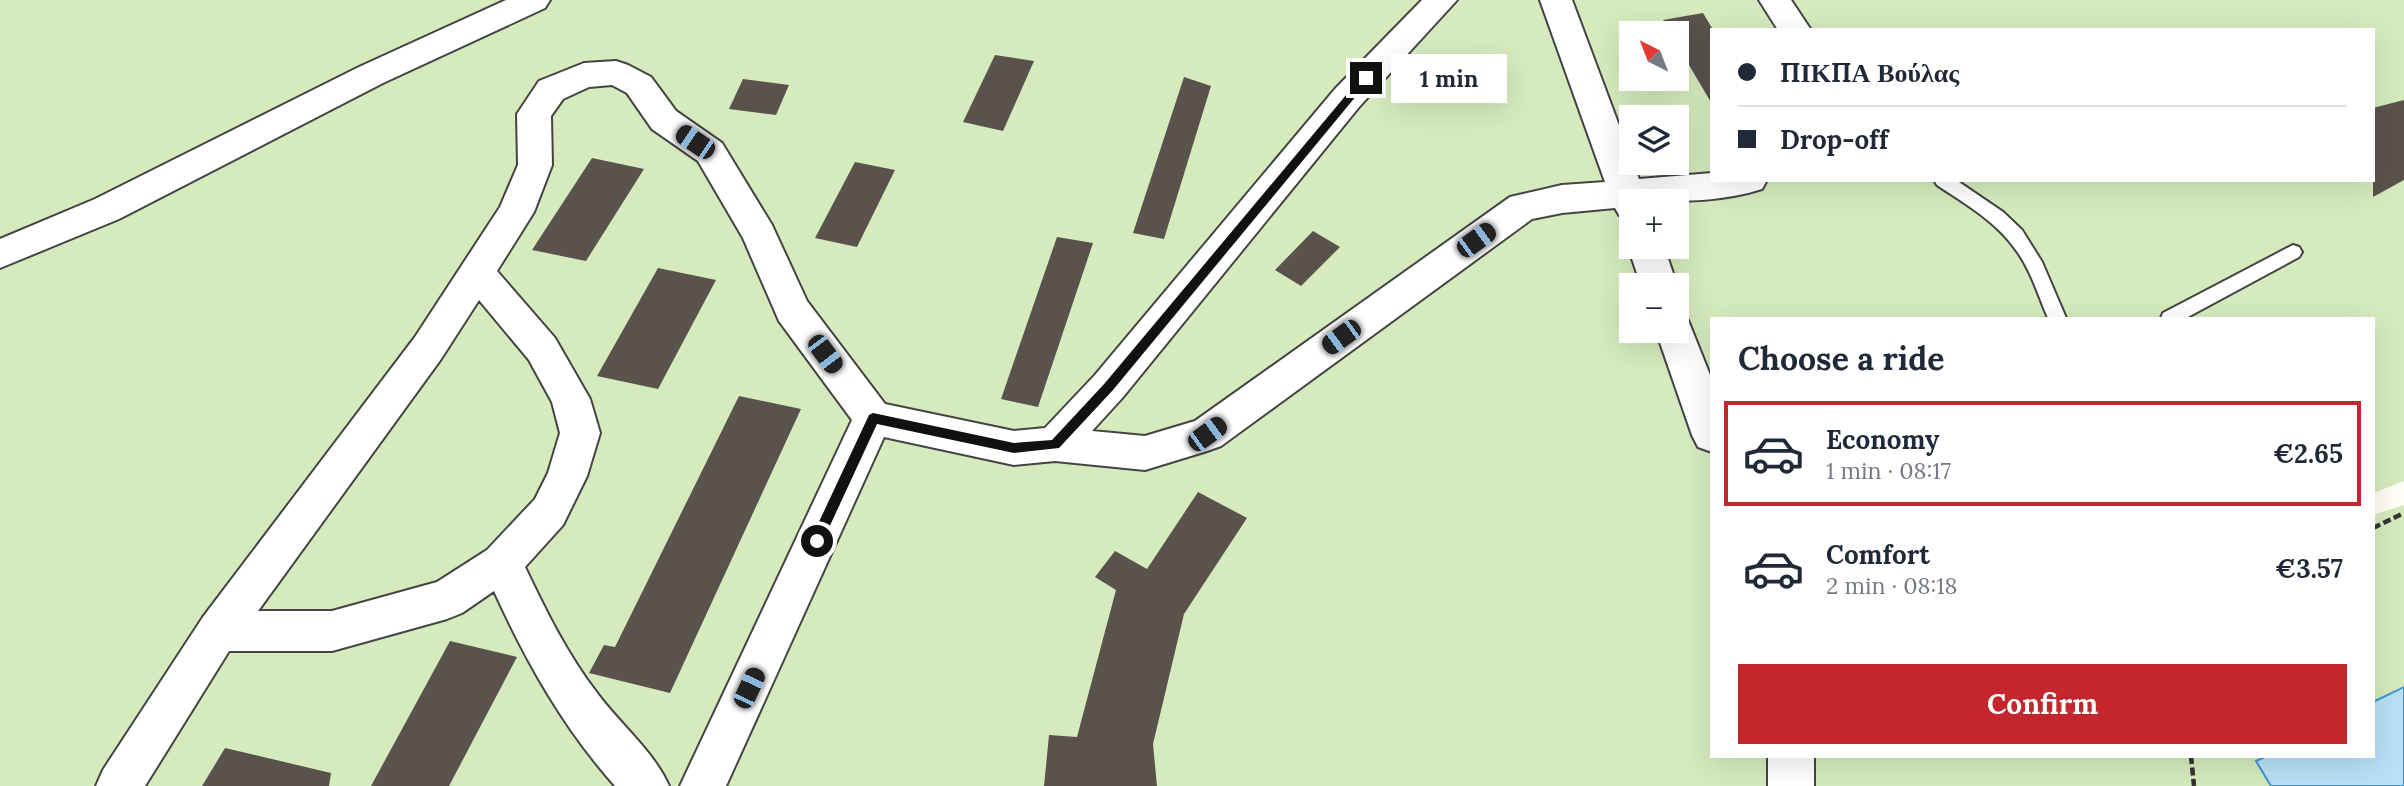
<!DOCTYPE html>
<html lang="en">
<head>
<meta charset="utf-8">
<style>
  :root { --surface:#fff; --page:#f2f2f3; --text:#1f2937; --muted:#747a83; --line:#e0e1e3; --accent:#c4262e }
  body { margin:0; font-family:Lora,serif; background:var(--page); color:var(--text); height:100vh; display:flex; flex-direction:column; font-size:26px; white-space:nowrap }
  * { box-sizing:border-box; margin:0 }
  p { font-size:23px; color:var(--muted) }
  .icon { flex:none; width:38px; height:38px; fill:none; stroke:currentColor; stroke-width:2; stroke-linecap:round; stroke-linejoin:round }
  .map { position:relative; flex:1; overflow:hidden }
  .side { position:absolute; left:1710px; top:317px; width:665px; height:441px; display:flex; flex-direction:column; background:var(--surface); border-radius:0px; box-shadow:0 7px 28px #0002 }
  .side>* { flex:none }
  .guide { position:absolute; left:1710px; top:28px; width:665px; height:154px; border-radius:0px; box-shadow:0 7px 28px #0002; display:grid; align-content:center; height:154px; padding:0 28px; background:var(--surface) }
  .needle { width:46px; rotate:318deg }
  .controls { position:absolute; left:1619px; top:21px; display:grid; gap:14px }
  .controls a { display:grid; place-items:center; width:70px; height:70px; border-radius:0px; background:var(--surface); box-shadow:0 7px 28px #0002; font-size:35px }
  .end { position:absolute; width:32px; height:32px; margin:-16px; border:9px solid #111; background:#fff; box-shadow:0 0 0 4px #fff }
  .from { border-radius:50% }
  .bubble { position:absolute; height:49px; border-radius:0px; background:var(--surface); box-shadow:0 7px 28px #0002; font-size:23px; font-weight:800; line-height:49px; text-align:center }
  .car { position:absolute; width:21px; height:42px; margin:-21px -10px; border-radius:9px; box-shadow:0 0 5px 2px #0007; background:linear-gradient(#222 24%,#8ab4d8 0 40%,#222 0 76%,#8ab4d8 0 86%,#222 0) }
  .guide b { display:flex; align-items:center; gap:24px; height:66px; font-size:26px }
  .guide b+b { border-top:2px solid var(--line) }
  .guide i { width:18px; height:18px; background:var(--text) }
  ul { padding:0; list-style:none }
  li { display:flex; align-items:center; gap:21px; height:105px; margin:0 14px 10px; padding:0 14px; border:4px solid transparent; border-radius:0px }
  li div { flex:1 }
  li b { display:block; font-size:26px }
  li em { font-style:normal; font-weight:800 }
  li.on { border-color:var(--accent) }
  li>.icon { width:63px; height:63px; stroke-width:1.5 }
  h2 { padding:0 28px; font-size:32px; line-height:84px }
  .button { display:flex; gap:14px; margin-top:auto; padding:14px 28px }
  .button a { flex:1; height:80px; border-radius:0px; background:var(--accent); color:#fff; font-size:28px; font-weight:800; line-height:80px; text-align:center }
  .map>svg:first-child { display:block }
  .green { fill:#d5ebbd; fill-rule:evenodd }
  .water { fill:#b9e0f7; stroke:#3f96cf; stroke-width:2 }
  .building { fill:#5a524d }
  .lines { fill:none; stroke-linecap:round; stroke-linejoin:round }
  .lane-casing { stroke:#444; stroke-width:4 }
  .street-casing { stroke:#444; stroke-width:4 }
  .path { stroke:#333; stroke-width:4.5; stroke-dasharray:8 3.5; stroke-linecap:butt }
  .lane { fill:#fff; fill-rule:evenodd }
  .street { fill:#fff; fill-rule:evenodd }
  .route { fill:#111 }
</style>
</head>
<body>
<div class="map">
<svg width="2404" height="786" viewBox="0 0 2404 786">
  <rect width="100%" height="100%" fill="#fffdf5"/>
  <!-- green -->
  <g class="green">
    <path d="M0,0h2404v481l-31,12v-175h-661v438h555l-10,6 14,24h-2271zM1712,30h661v150h-661zM1631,33h45v46h-45zM1631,117h45v46h-45zM1631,201h45v46h-45zM1631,285h45v46h-45z"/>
    <path d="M2404,505v182l-31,15v-187z"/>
  </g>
  <!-- water -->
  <path class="water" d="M2404,687v99h-133l-15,-25 11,-5h106v-54z"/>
  <!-- building -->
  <g class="building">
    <path d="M1703,13l9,15v76l-36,-61v-10h-5l-8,-13z"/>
    <path d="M995,55l39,6 -31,70 -40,-9z"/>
    <path d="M1184,77l27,9 -47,153 -31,-6z"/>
    <path d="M743,79l46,6 -13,30 -47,-6z"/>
    <path d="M2404,100v80l-31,17v-89z"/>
    <path d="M592,158l52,11 -58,92 -54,-11z"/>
    <path d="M855,162l40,8 -38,77 -42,-9z"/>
    <path d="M1313,231l27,16 -39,39 -26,-16z"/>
    <path d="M1057,237l36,6 -55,164 -37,-8z"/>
    <path d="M658,268l58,12 -58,109 -61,-13z"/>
    <path d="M739,396l62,13 -131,284 -81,-20 15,-28 11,2z"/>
    <path d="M1198,492l49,26 -63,96 -31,130 4,42h-113l5,-51 28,2 39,-147 -21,-13 20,-26 32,18z"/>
    <path d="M450,641l67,16 -68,129h-78z"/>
    <path d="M225,748l106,25 -2,13h-127z"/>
  </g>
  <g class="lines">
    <defs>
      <g id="lane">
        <path d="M1934,180h22l47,32 19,18 20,32 24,56h-18c-10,-23 -17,-48 -32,-68 -20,-29 -51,-46 -79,-65z"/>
        <path d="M2293,245l6,2 3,5 -3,5 -113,61h-25l2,-5z"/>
      </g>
      <g id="street">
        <path d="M506,0h44l-5,8 -162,75 -264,136 -119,49v-29l95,-40 264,-132z"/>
        <path d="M1422,0h35l-98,107 -236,290 -31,34 53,5 50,-15 315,-224 52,-12 43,-3 -65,-182h32l67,179 73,-6v7h55l-5,9c-44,14 -86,12 -131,12v18l-12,-4 -4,-7 -53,5 -30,6 -311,227 -14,5 -62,19 -90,-9 -41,4 -130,-28 -158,349h-46l172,-366 -73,-99 -36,-83 -45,-77 -46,-32 -25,-36 -15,-8 -23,2 -26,12 -12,17 1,49 -18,47 -37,59 58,67 35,61 10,34 -13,43 -24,49 -38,42c21,44 42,87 72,126 22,30 58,60 72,93h-54c-52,-59 -88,-123 -121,-195l-32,22 -15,6 -115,32h-103l-84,135h-49l7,-16 100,-153 212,-280 85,-130 18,-42 -1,-51 22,-33 45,-18 32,-2 12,4 23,12 25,34 46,32 50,82 35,76 78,103 129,27 31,-3 50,-53 240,-286zM479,300l50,60 23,42 8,31 -12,40 -13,26 -48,51 -50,32 -105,29h-74l183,-252z"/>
        <path d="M1759,0h32l20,30h-33z"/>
        <path d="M1631,241v6h33l13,38 -1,2 -35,-2 -13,-38z"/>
        <path d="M1676,316l12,4 24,60v72l-14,-5 -6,-12 -36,-104h20z"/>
        <rect x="1768" y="756" width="46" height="30"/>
      </g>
    </defs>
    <!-- lane casing -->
    <use href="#lane" class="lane-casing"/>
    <!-- street casing -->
    <use href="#street" class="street-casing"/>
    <!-- path -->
    <g class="path">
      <path d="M2373,528l31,-15"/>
      <path d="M2191,756l3,30"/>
    </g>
    <!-- lane -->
    <use href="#lane" class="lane"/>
    <!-- street -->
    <use href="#street" class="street"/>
  </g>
  <!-- route -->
  <path class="route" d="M1362,76l9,2 -258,312 -54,58 -45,5 -137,-29 -56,121h-9l-2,-4 59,-126 4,-2 141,30 38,-3 53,-57z"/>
</svg>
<div class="controls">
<a><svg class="needle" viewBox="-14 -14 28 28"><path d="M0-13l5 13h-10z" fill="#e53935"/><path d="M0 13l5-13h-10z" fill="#747a83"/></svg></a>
<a><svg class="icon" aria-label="layers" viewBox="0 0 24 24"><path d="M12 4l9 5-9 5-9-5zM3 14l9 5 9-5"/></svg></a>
<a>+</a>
<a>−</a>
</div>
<i class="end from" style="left:817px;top:541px"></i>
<i class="end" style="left:1366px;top:78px"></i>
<div class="bubble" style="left:1391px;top:54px;width:116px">1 min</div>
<i class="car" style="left:695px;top:142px;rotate:304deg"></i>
<i class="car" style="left:1476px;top:240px;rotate:54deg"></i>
<i class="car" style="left:1341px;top:337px;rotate:234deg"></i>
<i class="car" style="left:825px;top:354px;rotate:143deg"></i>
<i class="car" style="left:1207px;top:434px;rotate:54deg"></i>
<i class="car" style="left:749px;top:688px;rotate:25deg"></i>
<div class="guide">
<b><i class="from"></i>ΠΙΚΠΑ Βούλας</b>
<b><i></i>Drop-off</b>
</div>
<section class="side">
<h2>Choose a ride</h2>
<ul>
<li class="on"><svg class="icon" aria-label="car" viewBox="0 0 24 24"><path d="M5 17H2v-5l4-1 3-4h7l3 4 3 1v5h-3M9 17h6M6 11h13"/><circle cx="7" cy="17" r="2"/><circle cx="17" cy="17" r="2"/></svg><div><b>Economy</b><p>1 min · 08:17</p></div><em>€2.65</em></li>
<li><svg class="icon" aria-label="car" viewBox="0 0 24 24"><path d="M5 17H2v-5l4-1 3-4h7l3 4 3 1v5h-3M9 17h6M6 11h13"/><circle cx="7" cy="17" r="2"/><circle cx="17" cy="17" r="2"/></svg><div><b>Comfort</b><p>2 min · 08:18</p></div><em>€3.57</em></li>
</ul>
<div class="button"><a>Confirm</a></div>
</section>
</div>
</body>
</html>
